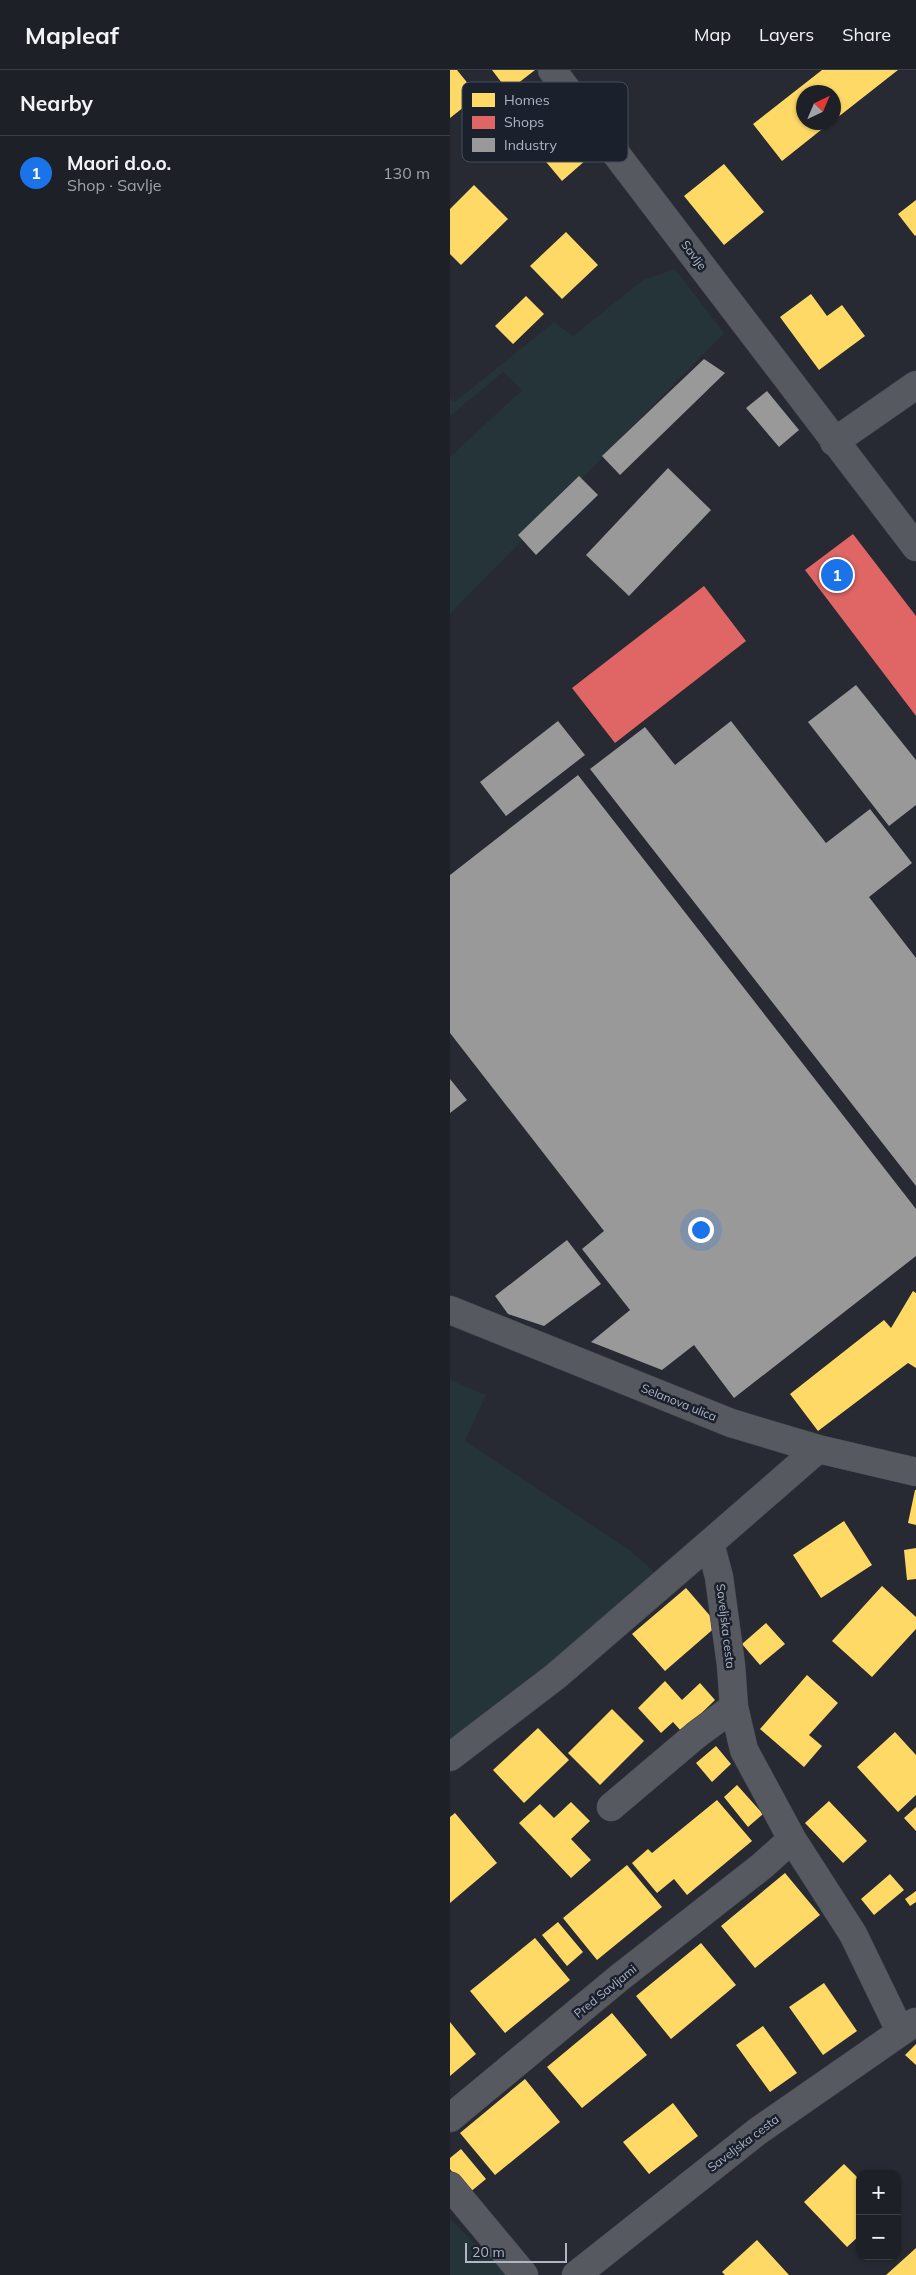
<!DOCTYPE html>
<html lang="en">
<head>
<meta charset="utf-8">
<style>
	:root { --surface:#1d2026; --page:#25282e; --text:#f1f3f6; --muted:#a0a3a7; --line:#3b3e43; --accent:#1a73e8 }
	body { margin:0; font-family:Mulish,sans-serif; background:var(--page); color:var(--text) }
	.controls { position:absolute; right:15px; bottom:15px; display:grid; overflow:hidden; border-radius:10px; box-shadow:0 1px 4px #0004 }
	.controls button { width:45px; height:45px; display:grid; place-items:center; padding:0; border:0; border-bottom:1px solid var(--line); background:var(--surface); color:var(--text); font:25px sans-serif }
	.compass { position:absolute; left:346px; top:15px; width:45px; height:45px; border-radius:50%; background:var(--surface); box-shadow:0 1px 4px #0004; rotate:44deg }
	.scale { position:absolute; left:15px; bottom:12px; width:102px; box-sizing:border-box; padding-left:5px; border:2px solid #b0b5c4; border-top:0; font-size:14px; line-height:18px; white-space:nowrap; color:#b0b5c4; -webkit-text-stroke:4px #1b202d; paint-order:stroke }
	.you { position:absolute; left:250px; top:1159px; width:18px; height:18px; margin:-12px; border:4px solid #fff; border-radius:50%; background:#1a73e8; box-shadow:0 0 0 8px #1a73e833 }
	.badge { display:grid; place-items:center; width:32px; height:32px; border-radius:50%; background:var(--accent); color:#fff; font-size:16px; font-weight:700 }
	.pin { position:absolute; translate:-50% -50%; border:2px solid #fff; box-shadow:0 1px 5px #0006 }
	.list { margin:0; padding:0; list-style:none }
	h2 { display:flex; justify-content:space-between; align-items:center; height:65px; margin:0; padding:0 20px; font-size:21px }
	h2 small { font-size:16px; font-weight:400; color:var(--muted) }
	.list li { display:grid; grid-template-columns:32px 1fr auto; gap:15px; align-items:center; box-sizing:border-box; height:75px; padding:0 20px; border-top:1px solid var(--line) }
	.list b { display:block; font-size:19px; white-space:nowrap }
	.list p { margin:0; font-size:16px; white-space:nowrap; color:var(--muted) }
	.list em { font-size:16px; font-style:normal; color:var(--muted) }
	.map { position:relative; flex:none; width:466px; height:2205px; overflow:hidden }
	header { display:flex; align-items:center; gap:30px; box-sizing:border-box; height:70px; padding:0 25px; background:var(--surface); border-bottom:1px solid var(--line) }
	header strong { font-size:24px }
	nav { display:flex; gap:28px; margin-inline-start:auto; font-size:18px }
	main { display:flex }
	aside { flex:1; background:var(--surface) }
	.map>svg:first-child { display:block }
	.green { fill:#253438 }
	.homes { fill:#ffd966 }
	.shops { fill:#e06666 }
	.industry { fill:#999 }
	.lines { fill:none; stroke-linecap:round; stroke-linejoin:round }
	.minor-casing { stroke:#43454c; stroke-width:29 }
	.minor { stroke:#575961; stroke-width:28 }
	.labels { text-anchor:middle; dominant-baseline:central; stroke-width:5; stroke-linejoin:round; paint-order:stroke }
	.street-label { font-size:12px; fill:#b0b5c4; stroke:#1b202d }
	.key { fill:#1b202d; stroke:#484d5a; stroke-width:1 }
	.key-label { font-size:14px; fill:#b0b5c4 }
</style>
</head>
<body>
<header>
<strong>Mapleaf</strong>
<nav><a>Map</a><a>Layers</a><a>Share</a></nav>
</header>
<main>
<aside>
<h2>Nearby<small></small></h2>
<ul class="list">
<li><span class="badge">1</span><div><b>Maori d.o.o.</b><p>Shop · Savlje</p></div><em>130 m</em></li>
</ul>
</aside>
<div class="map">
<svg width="466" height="2205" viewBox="0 0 466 2205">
	<rect width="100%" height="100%" fill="#272a32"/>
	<!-- green -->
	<path class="green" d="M 225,199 L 274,263 L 0,544 L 0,387 L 72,320 L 53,302 L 0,346 L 0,328 L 5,332 L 104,252 L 123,266 L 193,210 Z
		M 0,1310 L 36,1325 L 15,1371 L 181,1481 L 208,1506 L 0,1679 Z
		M 0,2149 L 57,2205 L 0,2205 Z"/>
	<!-- homes -->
	<path class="homes" d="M 0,0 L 7,0 L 28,26 L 0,48 Z
		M 42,0 L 85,0 L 58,21 Z
		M 372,0 L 448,0 L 383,51 L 383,22 L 353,22 L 353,52 L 381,52 L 332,91 L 303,54 Z
		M 126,60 L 145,82 L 112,111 L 92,87 Z
		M 274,94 L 314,142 L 274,175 L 234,126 Z
		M 24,115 L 58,149 L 11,195 L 0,184 L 0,139 Z
		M 466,130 L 466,165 L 465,166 L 448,144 Z
		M 116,162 L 148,195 L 112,229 L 80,196 Z
		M 361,224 L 377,246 L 392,235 L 415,266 L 369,300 L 330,247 Z
		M 76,226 L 94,244 L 63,274 L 45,256 Z
		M 463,1221 L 466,1223 L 466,1298 L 458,1293 L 368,1361 L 340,1324 L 434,1250 L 441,1258 Z
		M 465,1420 L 466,1420 L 466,1455 L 458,1453 Z
		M 394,1451 L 422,1495 L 371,1528 L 343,1485 Z
		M 466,1478 L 466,1509 L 457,1510 L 454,1480 Z
		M 432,1516 L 466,1547 L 466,1559 L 422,1607 L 382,1571 Z
		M 236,1518 L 268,1555 L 215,1601 L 182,1564 Z
		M 316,1553 L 335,1574 L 310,1595 L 292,1574 Z
		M 357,1605 L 388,1633 L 359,1665 L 372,1676 L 354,1697 L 310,1659 Z
		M 215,1611 L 232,1630 L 250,1613 L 265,1630 L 232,1662 L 223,1652 L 211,1663 L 188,1638 Z
		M 162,1639 L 194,1671 L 150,1715 L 118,1683 Z
		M 88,1658 L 119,1690 L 74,1733 L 43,1700 Z
		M 445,1662 L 466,1685 L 466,1725 L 448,1742 L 407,1697 Z
		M 266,1676 L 281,1694 L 262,1712 L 246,1693 Z
		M 287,1715 L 313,1744 L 298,1757 L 274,1727 Z
		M 267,1730 L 302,1771 L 237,1825 L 224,1809 L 207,1823 L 182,1793 L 198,1779 L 202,1783 Z
		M 379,1731 L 417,1771 L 393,1793 L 355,1753 Z
		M 121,1732 L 140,1751 L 121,1769 L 141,1790 L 121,1808 L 69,1753 L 90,1734 L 104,1748 Z
		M 466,1737 L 466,1761 L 454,1748 Z
		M 5,1743 L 47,1793 L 0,1833 L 0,1747 Z
		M 177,1795 L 212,1837 L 147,1890 L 113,1848 Z
		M 335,1803 L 370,1845 L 305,1898 L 271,1856 Z
		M 440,1804 L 454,1820 L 424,1845 L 411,1829 Z
		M 466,1821 L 466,1832 L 460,1836 L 455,1829 Z
		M 108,1852 L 133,1882 L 117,1896 L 92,1865 Z
		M 85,1868 L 120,1910 L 55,1963 L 20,1921 Z
		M 251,1873 L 286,1915 L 221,1969 L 186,1926 Z
		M 374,1913 L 407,1961 L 373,1985 L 339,1937 Z
		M 162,1943 L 197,1985 L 132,2038 L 97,1997 Z
		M 0,1952 L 26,1984 L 0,2006 Z
		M 313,1956 L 347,2003 L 320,2022 L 286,1975 Z
		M 466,1974 L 466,1995 L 455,1985 Z
		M 75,2009 L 110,2052 L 45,2105 L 10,2063 Z
		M 223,2033 L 248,2066 L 199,2104 L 173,2072 Z
		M 11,2079 L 36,2109 L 19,2123 L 0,2099 L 0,2088 Z
		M 394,2094 L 410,2110 L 410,2165 L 397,2177 L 354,2132 Z
		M 307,2170 L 339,2205 L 275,2205 L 272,2202 Z
		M 466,2178 L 466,2205 L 436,2205 Z"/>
	<!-- shops -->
	<path class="shops" d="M 403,464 L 466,546 L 466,646 L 355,500 Z
		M 254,516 L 296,571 L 165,673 L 122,618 Z"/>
	<!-- industry -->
	<path class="industry" d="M 254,289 L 275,303 L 170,405 L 152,386 Z
		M 317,321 L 349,360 L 329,377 L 296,338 Z
		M 218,398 L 261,440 L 179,526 L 136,485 Z
		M 129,406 L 148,425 L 86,485 L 68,465 Z
		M 406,615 L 466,690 L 466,735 L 439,756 L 358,652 Z
		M 108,651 L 135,685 L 56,746 L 30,712 Z
		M 281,651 L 376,773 L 420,739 L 462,793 L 419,827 L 466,888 L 466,1116 L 140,699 L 195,657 L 225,695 Z
		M 128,705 L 466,1139 L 466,1186 L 284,1328 L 244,1275 L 212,1300 L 141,1272 L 180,1240 L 132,1179 L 154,1161 L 0,963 L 0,805 Z
		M 0,1009 L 17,1030 L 0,1043 Z
		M 117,1170 L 151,1214 L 94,1256 L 58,1244 L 45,1226 Z"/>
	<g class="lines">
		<!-- minor casing -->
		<g class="minor-casing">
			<path id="minor" d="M 102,0 L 466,477
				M 384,372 L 466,315
				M 0,1240 L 281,1353 L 368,1379 L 466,1402
				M 368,1379 L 260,1473 L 269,1507 L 281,1595 L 284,1637 L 294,1680 L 342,1769 L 403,1864 L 450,1961
				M 0,1687 L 106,1606 L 260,1473
				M 161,1737 L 246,1665 L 284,1637
				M 0,2048 L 169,1908 L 312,1796 L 342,1769
				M 0,2116 L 74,2205
				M 126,2205 L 308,2061 L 465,1952"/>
		</g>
		<!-- minor -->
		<use href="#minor" class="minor"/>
	</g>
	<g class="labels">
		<!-- street labels -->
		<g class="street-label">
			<text transform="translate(244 185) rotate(53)">Savlje</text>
			<text transform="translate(229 1332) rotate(22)">Selanova ulica</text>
			<text transform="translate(276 1556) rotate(83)">Saveljska cesta</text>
			<text transform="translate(155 1921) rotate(-39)">Pred Savljami</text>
			<text transform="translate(293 2073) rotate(-37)">Saveljska cesta</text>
		</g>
	</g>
	<!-- legend -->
	<rect x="12" y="12" width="166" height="80" rx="8" class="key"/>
	<rect x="22" y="23" width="23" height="14" fill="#ffd966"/>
	<rect x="22" y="46" width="23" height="13" fill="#e06666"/>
	<rect x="22" y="68" width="23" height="14" fill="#999"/>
	<g class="key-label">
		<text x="54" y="35">Homes</text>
		<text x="54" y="57">Shops</text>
		<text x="54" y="80">Industry</text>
	</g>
</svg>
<div class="controls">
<button>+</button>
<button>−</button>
</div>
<svg class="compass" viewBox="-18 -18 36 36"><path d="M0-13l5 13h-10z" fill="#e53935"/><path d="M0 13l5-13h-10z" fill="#a0a3a7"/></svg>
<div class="scale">20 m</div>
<div class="you"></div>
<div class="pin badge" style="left:387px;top:505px">1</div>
</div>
</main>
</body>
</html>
